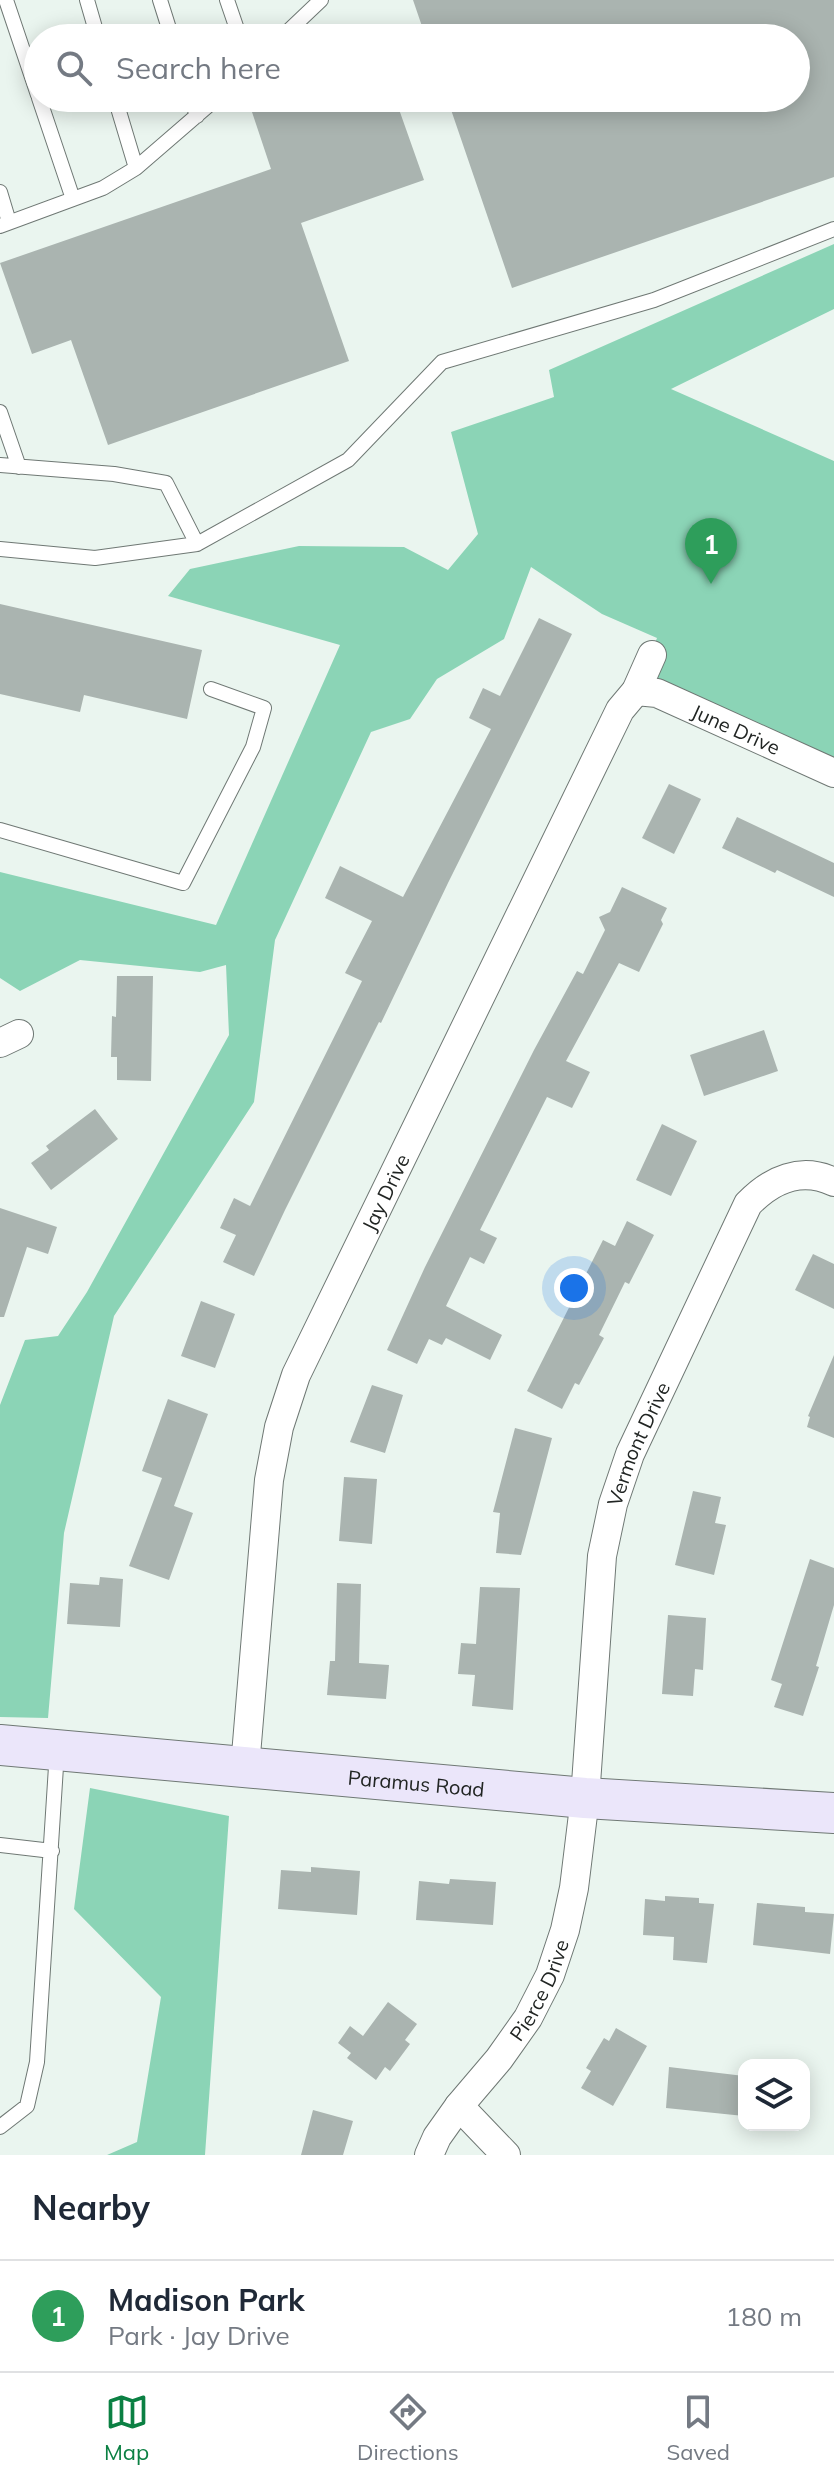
<!DOCTYPE html>
<html lang="en">
<head>
<meta charset="utf-8">
<style>
	:root { --surface:#fff; --page:#f2f2f3; --text:#1f2937; --muted:#747a83; --line:#e0e1e3; --accent:#0b8043 }
	body { margin:0; font-family:Mulish,sans-serif; background:var(--page); color:var(--text) }
	.controls { position:absolute; right:24px; bottom:24px; display:grid; overflow:hidden; border-radius:16px; box-shadow:0 4px 20px #0003 }
	.controls button { width:72px; height:72px; display:grid; place-items:center; padding:0; border:0; border-bottom:2px solid var(--line); background:var(--surface); color:var(--text); font:40px sans-serif }
	.you { position:absolute; left:574px; top:1288px; width:28px; height:28px; margin:-20px; border:6px solid #fff; border-radius:50%; background:#1a73e8; box-shadow:0 0 0 12px #1a73e833 }
	.badge { display:grid; place-items:center; width:52px; height:52px; border-radius:50%; background:var(--accent); color:#fff; font-size:26px; font-weight:700 }
	.pin { position:absolute; translate:-50% -66px; filter:drop-shadow(0 2px 4px #0008) }
	.pin::after { content:''; position:absolute; top:42px; width:28px; height:24px; background:inherit; clip-path:polygon(0 0,100% 0,50% 100%) }
	.list { margin:0; padding:0; list-style:none }
	h2 { display:flex; justify-content:space-between; align-items:center; height:104px; margin:0; padding:0 32px; font-size:34px }
	h2 small { font-size:26px; font-weight:400; color:var(--muted) }
	.list li { display:grid; grid-template-columns:52px 1fr auto; gap:24px; align-items:center; box-sizing:border-box; height:112px; padding:0 32px; border-top:2px solid var(--line) }
	.list b { display:block; font-size:30px; white-space:nowrap }
	.list p { margin:0; font-size:26px; white-space:nowrap; color:var(--muted) }
	.list em { font-size:26px; font-style:normal; color:var(--muted) }
	.icon { flex:none; width:44px; height:44px; fill:none; stroke:currentColor; stroke-width:2; stroke-linecap:round; stroke-linejoin:round }
	.map { position:relative; flex:none; width:834px; height:2155px; overflow:hidden }
	.search { position:absolute; background:var(--surface); box-shadow:0 4px 20px #0003; left:24px; right:24px; top:24px; height:88px; display:flex; align-items:center; gap:20px; box-sizing:border-box; padding:0 28px; border-radius:44px; color:var(--muted); font-size:30px }
	.sheet { height:216px; background:var(--surface) }
	nav { display:flex; justify-content:space-around; align-items:center; box-sizing:border-box; height:112px; border-top:2px solid var(--line); background:var(--surface); font-size:22px; color:var(--muted) }
	nav a { display:grid; justify-items:center; gap:4px }
	nav .on { color:var(--accent) }
	.map>svg:first-child { display:block }
	.green { fill:#8bd4b6 }
	.building { fill:#aab4b0 }
	.lines { fill:none; stroke-linecap:round; stroke-linejoin:round }
	.service-casing { stroke:#6f7874; stroke-width:16 }
	.minor-casing { stroke:#6f7874; stroke-width:30 }
	.secondary-casing { stroke:#6f7874; stroke-width:42 }
	.service { stroke:#fff; stroke-width:14 }
	.minor { stroke:#fff; stroke-width:28 }
	.secondary { stroke:#ebe6fa; stroke-width:40 }
	.labels { text-anchor:middle; dominant-baseline:central; stroke-width:8; stroke-linejoin:round; paint-order:stroke }
	.street-label { font-size:20px; fill:#212523; stroke:#fff }
</style>
</head>
<body>
<div class="map">
<svg width="834" height="2155" viewBox="0 0 834 2155">
	<rect width="100%" height="100%" fill="#eaf5ef"/>
	<!-- green -->
	<path class="green" d="M 834,244 L 834,309 L 671,389 L 834,461 L 834,773 L 636,691 L 657,638 L 602,614 L 531,567 L 504,639 L 437,679 L 410,719 L 371,732 L 275,940 L 254,1102 L 114,1316 L 64,1533 L 48,1718 L 0,1717 L 0,1405 L 25,1340 L 58,1336 L 87,1292 L 229,1035 L 226,965 L 200,972 L 80,960 L 20,991 L 0,978 L 0,872 L 216,925 L 340,645 L 168,596 L 190,569 L 299,546 L 404,547 L 448,570 L 478,534 L 451,432 L 554,397 L 549,370 Z
		M 90,1788 L 229,1816 L 205,2155 L 107,2155 L 137,2142 L 161,1997 L 74,1909 Z"/>
	<!-- building -->
	<path class="building" d="M 413,0 L 834,0 L 834,177 L 512,288 L 447,98 L 796,98 L 796,38 L 426,38 Z
		M 282,98 L 395,98 L 424,180 L 301,223 L 349,361 L 108,445 L 71,340 L 32,354 L 0,263 L 271,169 L 251,109 Z
		M 0,604 L 202,650 L 187,719 L 84,695 L 80,712 L 0,694 Z
		M 539,618 L 572,634 L 448,883 L 381,1023 L 379,1022 L 285,1210 L 254,1276 L 223,1262 L 236,1235 L 220,1228 L 234,1198 L 250,1206 L 362,981 L 345,973 L 372,921 L 325,898 L 340,866 L 403,897 L 491,729 L 469,718 L 483,688 L 500,696 Z
		M 669,784 L 701,799 L 674,854 L 642,838 Z
		M 737,817 L 834,863 L 834,897 L 777,870 L 775,873 L 722,848 Z
		M 622,887 L 667,908 L 661,920 L 663,924 L 639,972 L 619,963 L 566,1061 L 590,1072 L 572,1108 L 547,1097 L 480,1230 L 497,1238 L 484,1264 L 470,1257 L 446,1306 L 502,1335 L 490,1360 L 446,1338 L 442,1345 L 429,1339 L 417,1364 L 387,1350 L 425,1267 L 534,1050 L 577,971 L 583,974 L 605,930 L 599,917 L 610,912 Z
		M 117,976 L 153,976 L 151,1081 L 117,1080 L 117,1057 L 111,1057 L 112,1016 L 116,1017 Z
		M 764,1030 L 778,1071 L 704,1096 L 690,1055 Z
		M 95,1109 L 118,1139 L 51,1190 L 31,1163 L 49,1150 L 46,1146 Z
		M 662,1124 L 697,1141 L 671,1196 L 636,1180 Z
		M 0,1208 L 57,1227 L 48,1254 L 27,1247 L 4,1317 L 0,1317 Z
		M 627,1221 L 654,1235 L 629,1284 L 625,1282 L 599,1335 L 604,1338 L 579,1385 L 575,1383 L 562,1409 L 527,1391 L 603,1240 L 615,1246 Z
		M 813,1254 L 834,1264 L 834,1309 L 795,1290 Z
		M 201,1301 L 235,1314 L 215,1368 L 181,1356 Z
		M 834,1355 L 834,1438 L 807,1427 L 810,1417 L 808,1416 Z
		M 372,1385 L 403,1395 L 385,1453 L 350,1442 Z
		M 168,1399 L 208,1414 L 174,1506 L 193,1513 L 169,1580 L 129,1566 L 162,1478 L 142,1471 Z
		M 515,1428 L 552,1438 L 521,1555 L 496,1553 L 500,1513 L 493,1512 Z
		M 344,1477 L 377,1479 L 372,1544 L 339,1541 Z
		M 693,1491 L 721,1497 L 715,1523 L 726,1525 L 714,1575 L 675,1565 Z
		M 810,1559 L 834,1568 L 834,1605 L 816,1666 L 819,1667 L 803,1716 L 774,1707 L 782,1684 L 771,1680 Z
		M 100,1577 L 123,1579 L 120,1627 L 67,1624 L 70,1583 L 99,1585 Z
		M 337,1583 L 361,1584 L 359,1663 L 389,1665 L 386,1699 L 327,1695 L 330,1661 L 335,1661 Z
		M 480,1587 L 520,1588 L 513,1710 L 472,1706 L 475,1675 L 458,1674 L 461,1643 L 476,1644 Z
		M 668,1615 L 706,1618 L 703,1670 L 695,1669 L 693,1696 L 662,1694 Z
		M 311,1867 L 360,1871 L 357,1915 L 278,1909 L 281,1870 L 311,1872 Z
		M 450,1879 L 496,1882 L 493,1925 L 416,1920 L 419,1881 L 449,1884 Z
		M 665,1896 L 699,1898 L 699,1903 L 714,1904 L 707,1963 L 673,1960 L 674,1937 L 643,1935 L 645,1899 L 665,1901 Z
		M 757,1903 L 805,1907 L 805,1912 L 834,1914 L 830,1954 L 753,1945 Z
		M 388,2002 L 417,2024 L 405,2040 L 410,2044 L 390,2071 L 385,2067 L 376,2080 L 347,2058 L 351,2053 L 338,2043 L 350,2026 L 363,2036 Z
		M 616,2028 L 647,2046 L 613,2106 L 581,2088 L 591,2071 L 586,2068 L 604,2038 L 609,2041 Z
		M 669,2067 L 744,2076 L 744,2116 L 666,2108 Z
		M 313,2110 L 353,2121 L 343,2155 L 301,2155 Z"/>
	<g class="lines">
		<!-- service casing -->
		<g class="service-casing">
			<path id="service" d="M 6,0 L 38,95
				M 87,0 L 98,38
				M 160,0 L 172,38
				M 227,0 L 240,38
				M 281,38 L 321,0
				M 39,98 L 73,199
				M 115,98 L 136,168
				M 191,98 L 197,116
				M 0,192 L 9,222
				M 0,226 L 103,188 L 136,168 L 217,98
				M 0,412 L 19,467
				M 0,465 L 114,474 L 166,483 L 197,544
				M 0,549 L 95,558 L 197,544 L 348,460 L 442,362 L 654,300 L 834,229
				M 0,830 L 183,883 L 253,747 L 264,708 L 211,689
				M 0,1845 L 52,1851
				M 0,2127 L 27,2106 L 37,2062 L 57,1751"/>
		</g>
		<!-- minor casing -->
		<g class="minor-casing">
			<g id="minor">
				<path id="s1" d="M 636,691 L 657,693 L 834,773"/>
				<path d="M 0,1043 L 19,1034"/>
				<path id="s2" d="M 245,1767 L 269,1480 L 279,1427 L 296,1375 L 620,710 L 636,691 L 652,655"/>
				<path d="M 459,2106 L 506,2155"/>
				<path id="s3" d="M 429,2155 L 437,2137 L 459,2106 L 499,2059 L 528,2018 L 550,1975 L 565,1930 L 574,1888 L 585,1798 L 602,1556 L 613,1504 L 630,1454 L 748,1204 C 771,1180 801,1166 834,1182"/>
			</g>
		</g>
		<!-- secondary casing -->
		<g class="secondary-casing">
			<g id="secondary">
				<path id="s4" d="M 0,1745 L 585,1798 L 834,1813"/>
			</g>
		</g>
		<!-- service -->
		<use href="#service" class="service"/>
		<!-- minor -->
		<use href="#minor" class="minor"/>
		<!-- secondary -->
		<use href="#secondary" class="secondary"/>
	</g>
	<g class="labels">
		<!-- street labels -->
		<g class="street-label">
			<text stroke="none"><textPath href="#s1" startOffset="108">June Drive</textPath></text>
			<text stroke="none"><textPath href="#s2" startOffset="600">Jay Drive</textPath></text>
			<text stroke="none"><textPath href="#s3" startOffset="760">Vermont Drive</textPath></text>
			<text stroke="none"><textPath href="#s4" startOffset="418">Paramus Road</textPath></text>
			<text stroke="none"><textPath href="#s3" startOffset="200">Pierce Drive</textPath></text>
		</g>
	</g>
</svg>
<div class="controls">
<button><svg class="icon" aria-label="layers" viewBox="0 0 24 24"><path d="M12 4l9 5-9 5-9-5zM3 14l9 5 9-5"/></svg></button>
</div>
<div class="you"></div>
<div class="pin badge" style="left:711px;top:584px;background:#2e9e5b">1</div>
<div class="search"><svg class="icon" aria-label="search" viewBox="0 0 24 24"><circle cx="10" cy="10" r="6"/><path d="M15 15l6 6"/></svg>Search here</div>
</div>
<section class="sheet">
<h2>Nearby<small></small></h2>
<ul class="list">
<li><span class="badge" style="background:#2e9e5b">1</span><div><b>Madison Park</b><p>Park · Jay Drive</p></div><em>180 m</em></li>
</ul>
</section>
<nav>
<a class="on"><svg class="icon" aria-label="map" viewBox="0 0 24 24"><path d="M3 6l6-2 6 2 6-2v14l-6 2-6-2-6 2zM9 4v14M15 6v14"/></svg>Map</a>
<a><svg class="icon" aria-label="directions" viewBox="0 0 24 24"><path d="M12 3l9 9-9 9-9-9zM9 14v-3h6M13 9l2 2-2 2"/></svg>Directions</a>
<a><svg class="icon" aria-label="saved" viewBox="0 0 24 24"><path d="M7 4h10v16l-5-4-5 4z"/></svg>Saved</a>
</nav>
</body>
</html>
